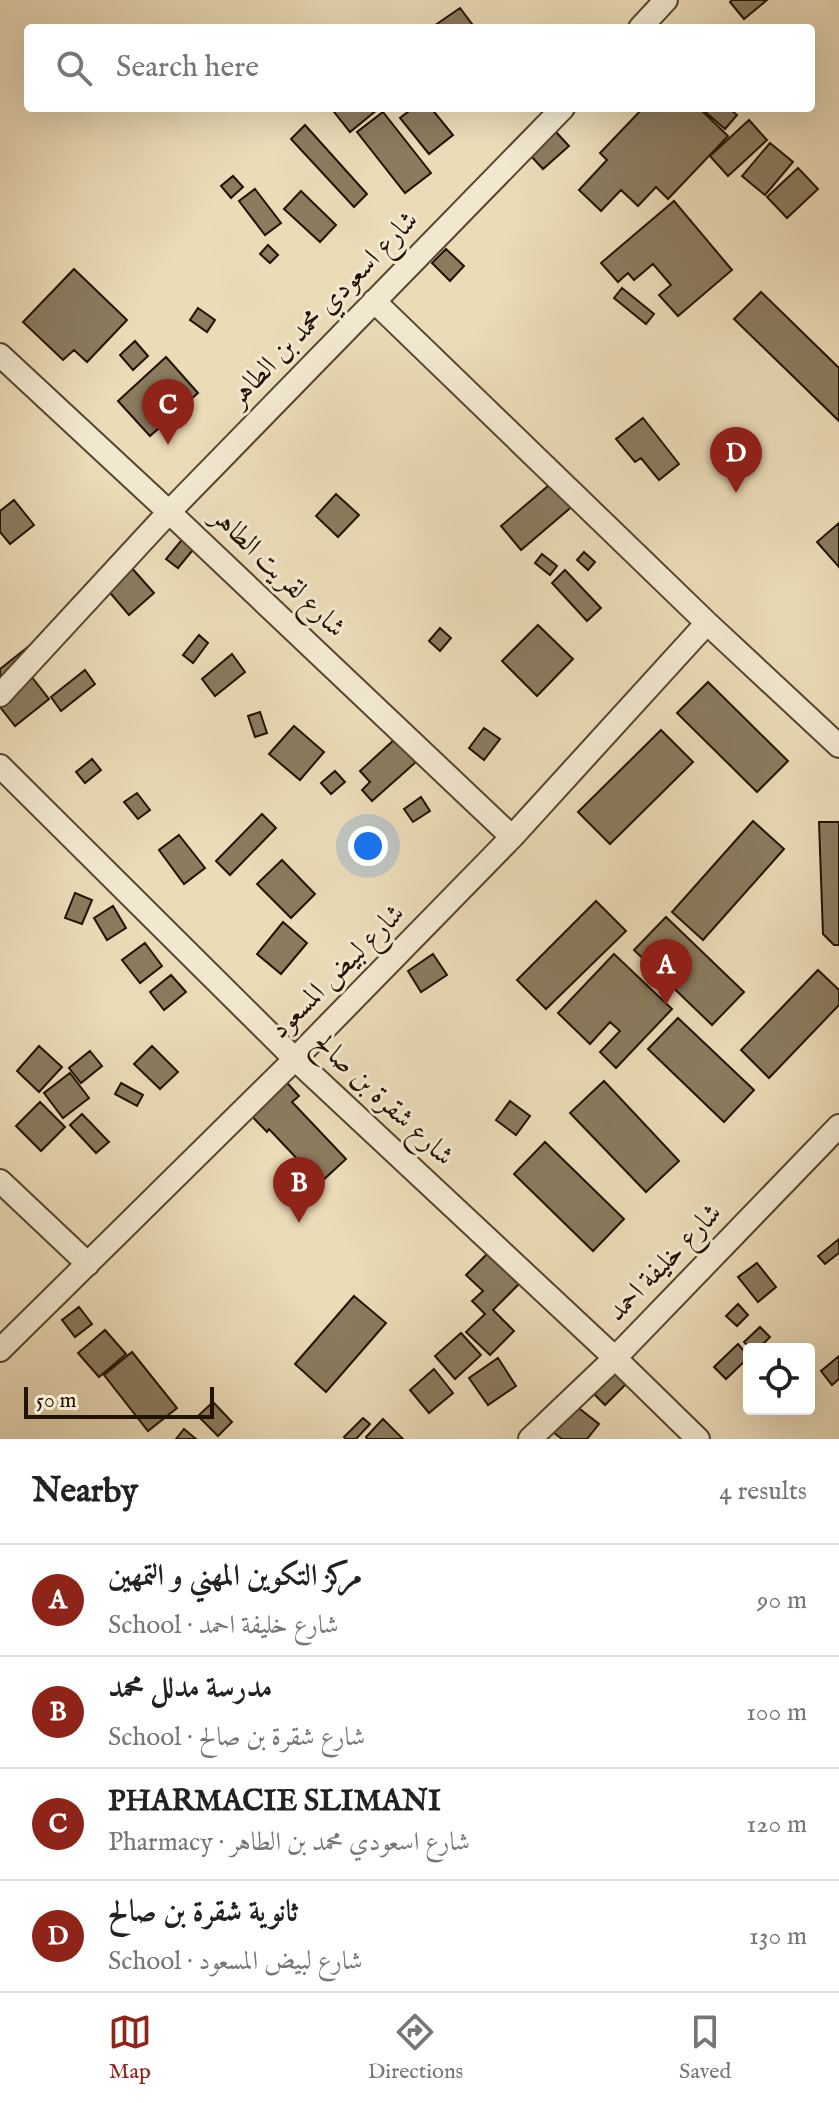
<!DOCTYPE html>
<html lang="en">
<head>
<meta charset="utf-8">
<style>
	:root { --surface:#fff; --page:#f2f2f2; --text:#222; --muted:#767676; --line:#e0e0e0; --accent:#8f2418 }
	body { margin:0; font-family:"IM FELL English",Amiri,serif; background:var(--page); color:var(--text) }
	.controls { position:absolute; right:24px; bottom:24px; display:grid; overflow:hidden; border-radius:8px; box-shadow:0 8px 32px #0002 }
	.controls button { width:72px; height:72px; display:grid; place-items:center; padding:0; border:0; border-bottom:2px solid var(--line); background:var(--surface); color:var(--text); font:40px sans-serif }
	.scale { position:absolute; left:24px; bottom:20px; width:190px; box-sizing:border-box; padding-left:8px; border:4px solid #221300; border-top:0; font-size:22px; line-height:28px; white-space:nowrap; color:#221300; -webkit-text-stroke:6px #f2e8d0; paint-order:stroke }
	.you { position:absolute; left:368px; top:846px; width:28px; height:28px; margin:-20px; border:6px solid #fff; border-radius:50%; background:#1a73e8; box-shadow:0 0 0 12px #1a73e833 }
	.badge { display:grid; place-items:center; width:52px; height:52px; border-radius:50%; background:var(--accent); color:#fff; font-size:26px; font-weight:700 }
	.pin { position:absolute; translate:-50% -66px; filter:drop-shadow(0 2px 4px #0008) }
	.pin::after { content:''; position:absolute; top:42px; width:28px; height:24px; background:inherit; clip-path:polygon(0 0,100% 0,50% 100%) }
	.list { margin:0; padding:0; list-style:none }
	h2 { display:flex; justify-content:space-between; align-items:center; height:104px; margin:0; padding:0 32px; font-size:34px }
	h2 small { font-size:26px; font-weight:400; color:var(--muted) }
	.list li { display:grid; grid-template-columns:52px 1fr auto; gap:24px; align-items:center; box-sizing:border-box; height:112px; padding:0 32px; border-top:2px solid var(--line) }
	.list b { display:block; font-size:30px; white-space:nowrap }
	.list p { margin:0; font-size:26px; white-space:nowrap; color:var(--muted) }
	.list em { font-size:26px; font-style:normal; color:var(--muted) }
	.icon { flex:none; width:44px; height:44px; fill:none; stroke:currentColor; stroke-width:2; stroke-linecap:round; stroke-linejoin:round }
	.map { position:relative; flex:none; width:839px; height:1439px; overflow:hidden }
	.search { position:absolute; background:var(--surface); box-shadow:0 8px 32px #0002; left:24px; right:24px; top:24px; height:88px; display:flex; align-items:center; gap:20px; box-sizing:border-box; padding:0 28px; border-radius:8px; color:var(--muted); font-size:30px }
	.sheet { height:552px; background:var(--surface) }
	nav { display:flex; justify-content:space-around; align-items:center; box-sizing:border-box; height:112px; border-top:2px solid var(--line); background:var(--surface); font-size:22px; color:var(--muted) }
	nav a { display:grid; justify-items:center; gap:4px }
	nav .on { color:var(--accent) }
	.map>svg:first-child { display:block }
	.building { fill:#8b7b5f; stroke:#221300; stroke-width:2 }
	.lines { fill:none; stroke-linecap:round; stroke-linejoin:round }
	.minor-casing { stroke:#54452e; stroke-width:26 }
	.minor { stroke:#f2e8d0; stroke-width:22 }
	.labels { text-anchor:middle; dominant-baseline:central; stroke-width:6; stroke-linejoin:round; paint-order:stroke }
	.street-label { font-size:28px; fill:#221300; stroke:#f2e8d0 }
</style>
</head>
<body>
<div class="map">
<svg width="839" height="1439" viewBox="0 0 839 1439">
	<rect width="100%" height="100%" fill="#ebdbb7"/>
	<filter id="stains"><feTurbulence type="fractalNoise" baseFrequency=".0025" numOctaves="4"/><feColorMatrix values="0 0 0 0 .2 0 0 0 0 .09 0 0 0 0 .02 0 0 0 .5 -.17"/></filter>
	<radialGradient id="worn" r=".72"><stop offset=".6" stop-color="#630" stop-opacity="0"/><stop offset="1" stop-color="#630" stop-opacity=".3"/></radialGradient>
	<!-- building -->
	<path class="building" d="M 732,0 L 767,0 L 744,19 L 730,2 Z
		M 460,8 L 475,28 L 431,28 Z
		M 331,108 L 375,108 L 377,110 L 350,132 Z
		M 413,108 L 431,108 L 453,135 L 429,154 L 400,118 Z
		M 643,108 L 653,108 L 656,111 L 658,108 L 699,108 L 728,136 L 668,199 L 656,187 L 638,206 L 621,190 L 601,211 L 579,190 L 607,160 L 600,153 Z
		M 701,108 L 729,108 L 737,115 L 725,129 Z
		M 383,112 L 431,173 L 405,193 L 357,132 Z
		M 749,120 L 767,140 L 728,176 L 710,156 Z
		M 305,125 L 367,194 L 354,207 L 291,139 Z
		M 555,131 L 569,146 L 543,169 L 530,155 Z
		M 770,143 L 793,162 L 765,195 L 742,176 Z
		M 798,168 L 818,189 L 787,218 L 767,197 Z
		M 233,176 L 243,187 L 231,198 L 221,186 Z
		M 255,189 L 281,223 L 265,235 L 239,201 Z
		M 301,191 L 336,225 L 320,242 L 284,209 Z
		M 674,201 L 732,270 L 678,316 L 659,295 L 671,285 L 653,264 L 634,280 L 628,273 L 618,282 L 601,263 Z
		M 268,245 L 278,255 L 270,263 L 260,254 Z
		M 446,249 L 464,266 L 450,281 L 432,263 Z
		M 74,269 L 127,320 L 87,362 L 74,350 L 63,360 L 23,322 Z
		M 622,288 L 654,314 L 646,324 L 614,298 Z
		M 761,292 L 839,368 L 839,421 L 734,319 Z
		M 198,308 L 215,320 L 207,332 L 190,320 Z
		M 135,341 L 148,356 L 133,370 L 120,355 Z
		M 166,357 L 198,393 L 150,436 L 118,401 Z
		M 643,418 L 679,464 L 659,480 L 641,458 L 635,462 L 616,439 Z
		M 555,480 L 575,504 L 521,550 L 501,526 Z
		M 336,494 L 359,515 L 338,537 L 316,516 Z
		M 14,500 L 34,525 L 10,544 L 0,532 L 0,511 Z
		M 839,523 L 839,567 L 817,542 Z
		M 185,536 L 196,546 L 178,568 L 166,559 Z
		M 584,552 L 595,562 L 588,570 L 577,560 Z
		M 542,554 L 557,566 L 550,575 L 535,563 Z
		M 130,566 L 154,593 L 129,615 L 106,588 Z
		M 565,570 L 601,608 L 587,621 L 552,583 Z
		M 538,625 L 573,659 L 537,696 L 502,661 Z
		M 440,628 L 451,638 L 440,651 L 429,641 Z
		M 43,635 L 24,667 L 49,699 L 15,726 L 0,707 L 0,669 Z
		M 199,635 L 208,643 L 193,663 L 183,655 Z
		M 232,654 L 245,672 L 215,696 L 202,679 Z
		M 85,670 L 95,684 L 61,711 L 51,697 Z
		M 708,682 L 788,761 L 757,792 L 677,713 Z
		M 260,712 L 267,733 L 255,737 L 248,716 Z
		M 294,726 L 324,752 L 300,780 L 269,754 Z
		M 484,728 L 500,739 L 484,760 L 469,748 Z
		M 661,730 L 693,762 L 610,844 L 578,812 Z
		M 395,739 L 416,762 L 372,801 L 362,790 L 370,782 L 360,771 Z
		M 92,759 L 101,770 L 85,783 L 76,772 Z
		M 335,771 L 345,782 L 331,794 L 321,783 Z
		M 137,793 L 150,810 L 138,819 L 124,802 Z
		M 421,797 L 430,811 L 413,822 L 404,809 Z
		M 262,814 L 276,828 L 230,875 L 216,861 Z
		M 753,821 L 784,849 L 703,940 L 672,912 Z
		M 819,822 L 839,822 L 839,945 L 834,945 L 823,934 Z
		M 179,835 L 205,868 L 184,884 L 159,850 Z
		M 282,860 L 315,894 L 291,918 L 257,884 Z
		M 75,893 L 92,900 L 82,924 L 65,918 Z
		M 596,901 L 626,931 L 546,1009 L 517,980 Z
		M 113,906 L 126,928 L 107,940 L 94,918 Z
		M 666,917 L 744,992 L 712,1025 L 634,950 Z
		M 283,922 L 307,943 L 281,974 L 257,954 Z
		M 145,943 L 162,966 L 140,983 L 122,960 Z
		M 433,954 L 447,975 L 421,992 L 408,971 Z
		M 614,954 L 672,1009 L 616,1068 L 600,1052 L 620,1031 L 610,1022 L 590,1044 L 558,1013 Z
		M 818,970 L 839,990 L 839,1005 L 769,1078 L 741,1050 Z
		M 171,975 L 186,992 L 164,1010 L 150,992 Z
		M 678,1018 L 754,1090 L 724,1122 L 648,1049 Z
		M 39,1046 L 62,1067 L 39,1092 L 17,1071 Z
		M 152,1046 L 178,1072 L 160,1089 L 134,1064 Z
		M 90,1051 L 102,1066 L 81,1083 L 69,1068 Z
		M 70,1073 L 89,1098 L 63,1118 L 44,1093 Z
		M 280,1075 L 299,1096 L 292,1102 L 346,1159 L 320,1183 L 269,1129 L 267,1132 L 244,1108 Z
		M 604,1081 L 679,1161 L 646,1192 L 570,1113 Z
		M 121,1083 L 143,1095 L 137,1106 L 115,1094 Z
		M 510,1101 L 530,1116 L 516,1135 L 496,1120 Z
		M 40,1102 L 65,1127 L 41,1151 L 16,1126 Z
		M 82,1114 L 109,1142 L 96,1153 L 70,1125 Z
		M 545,1142 L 624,1219 L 593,1251 L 514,1174 Z
		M 839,1239 L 839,1253 L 825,1264 L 818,1256 Z
		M 493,1248 L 524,1279 L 493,1310 L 514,1331 L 490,1355 L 466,1332 L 485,1314 L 472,1301 L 483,1291 L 466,1275 Z
		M 757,1263 L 776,1287 L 758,1302 L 738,1277 Z
		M 354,1296 L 386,1323 L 326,1392 L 295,1364 Z
		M 738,1304 L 748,1315 L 737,1326 L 726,1316 Z
		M 79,1307 L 92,1324 L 75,1337 L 62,1320 Z
		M 760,1327 L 770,1337 L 758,1349 L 751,1349 L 744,1342 Z
		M 105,1330 L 126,1354 L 99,1377 L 78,1353 Z
		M 461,1333 L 481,1355 L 455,1379 L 435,1356 Z
		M 738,1344 L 749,1357 L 726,1379 L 714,1367 Z
		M 132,1352 L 177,1408 L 148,1431 L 104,1375 Z
		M 839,1356 L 839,1379 L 832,1385 L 821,1371 Z
		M 613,1357 L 633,1377 L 605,1405 L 585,1385 Z
		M 498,1358 L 516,1386 L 488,1405 L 469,1378 Z
		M 434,1369 L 453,1393 L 429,1413 L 410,1390 Z
		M 213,1402 L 232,1422 L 218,1436 L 198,1416 Z
		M 571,1402 L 599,1424 L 587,1439 L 562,1439 L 549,1429 Z
		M 363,1418 L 370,1424 L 356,1439 L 346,1439 L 344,1437 Z
		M 383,1419 L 403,1439 L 367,1439 L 366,1437 Z
		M 184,1429 L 196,1439 L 176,1439 Z"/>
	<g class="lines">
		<!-- minor casing -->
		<g class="minor-casing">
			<path id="minor" d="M 640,28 L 666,0
				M 374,301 L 707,623 L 839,746
				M 0,355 L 169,512 L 512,837
				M 0,695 L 169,512 L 563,108
				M 0,766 L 295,1059 L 615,1358 L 698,1439
				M 0,1181 L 88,1264
				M 0,1350 L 295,1059 L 512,837 L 707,623
				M 530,1439 L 615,1358 L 839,1126"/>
		</g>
		<!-- minor -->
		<use href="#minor" class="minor"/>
	</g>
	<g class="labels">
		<!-- street labels -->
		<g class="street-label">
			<text transform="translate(324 309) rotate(-46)">شارع اسعودي محمد بن الطاهر</text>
			<text transform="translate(278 573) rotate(44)">شارع لقريت الطاهر</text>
			<text transform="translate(338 972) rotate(-45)">شارع لبيض المسعود</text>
			<text transform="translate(383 1100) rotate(43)">شارع شقرة بن صالح</text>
			<text transform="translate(665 1263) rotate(-46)">شارع خليفة احمد</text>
		</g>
	</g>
	<rect width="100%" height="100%" filter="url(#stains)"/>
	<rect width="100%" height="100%" fill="url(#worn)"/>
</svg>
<div class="controls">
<button><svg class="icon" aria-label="locate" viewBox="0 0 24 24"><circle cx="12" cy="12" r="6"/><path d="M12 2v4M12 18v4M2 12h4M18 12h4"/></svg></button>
</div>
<div class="scale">50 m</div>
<div class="you"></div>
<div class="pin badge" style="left:666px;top:1005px">A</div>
<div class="pin badge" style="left:299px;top:1223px">B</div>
<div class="pin badge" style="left:168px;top:445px">C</div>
<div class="pin badge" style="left:736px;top:493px">D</div>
<div class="search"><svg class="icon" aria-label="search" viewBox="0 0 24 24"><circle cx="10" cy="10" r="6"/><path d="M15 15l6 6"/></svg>Search here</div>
</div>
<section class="sheet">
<h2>Nearby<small>4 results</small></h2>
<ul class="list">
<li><span class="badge">A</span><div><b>مركز التكوين المهني و التمهين</b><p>School · شارع خليفة احمد</p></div><em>90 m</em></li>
<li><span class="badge">B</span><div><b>مدرسة مدلل محمد</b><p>School · شارع شقرة بن صالح</p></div><em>100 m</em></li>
<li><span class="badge">C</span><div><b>PHARMACIE SLIMANI</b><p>Pharmacy · شارع اسعودي محمد بن الطاهر</p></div><em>120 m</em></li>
<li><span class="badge">D</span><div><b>ثانوية شقرة بن صالح</b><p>School · شارع لبيض المسعود</p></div><em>130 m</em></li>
</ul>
</section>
<nav>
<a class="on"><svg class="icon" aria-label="map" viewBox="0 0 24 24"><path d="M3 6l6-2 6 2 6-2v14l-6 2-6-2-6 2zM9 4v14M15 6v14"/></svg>Map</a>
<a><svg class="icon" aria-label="directions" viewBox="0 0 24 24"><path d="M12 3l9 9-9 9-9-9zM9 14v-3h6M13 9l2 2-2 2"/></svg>Directions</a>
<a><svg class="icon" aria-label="saved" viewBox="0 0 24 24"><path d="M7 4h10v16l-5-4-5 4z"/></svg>Saved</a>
</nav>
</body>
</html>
